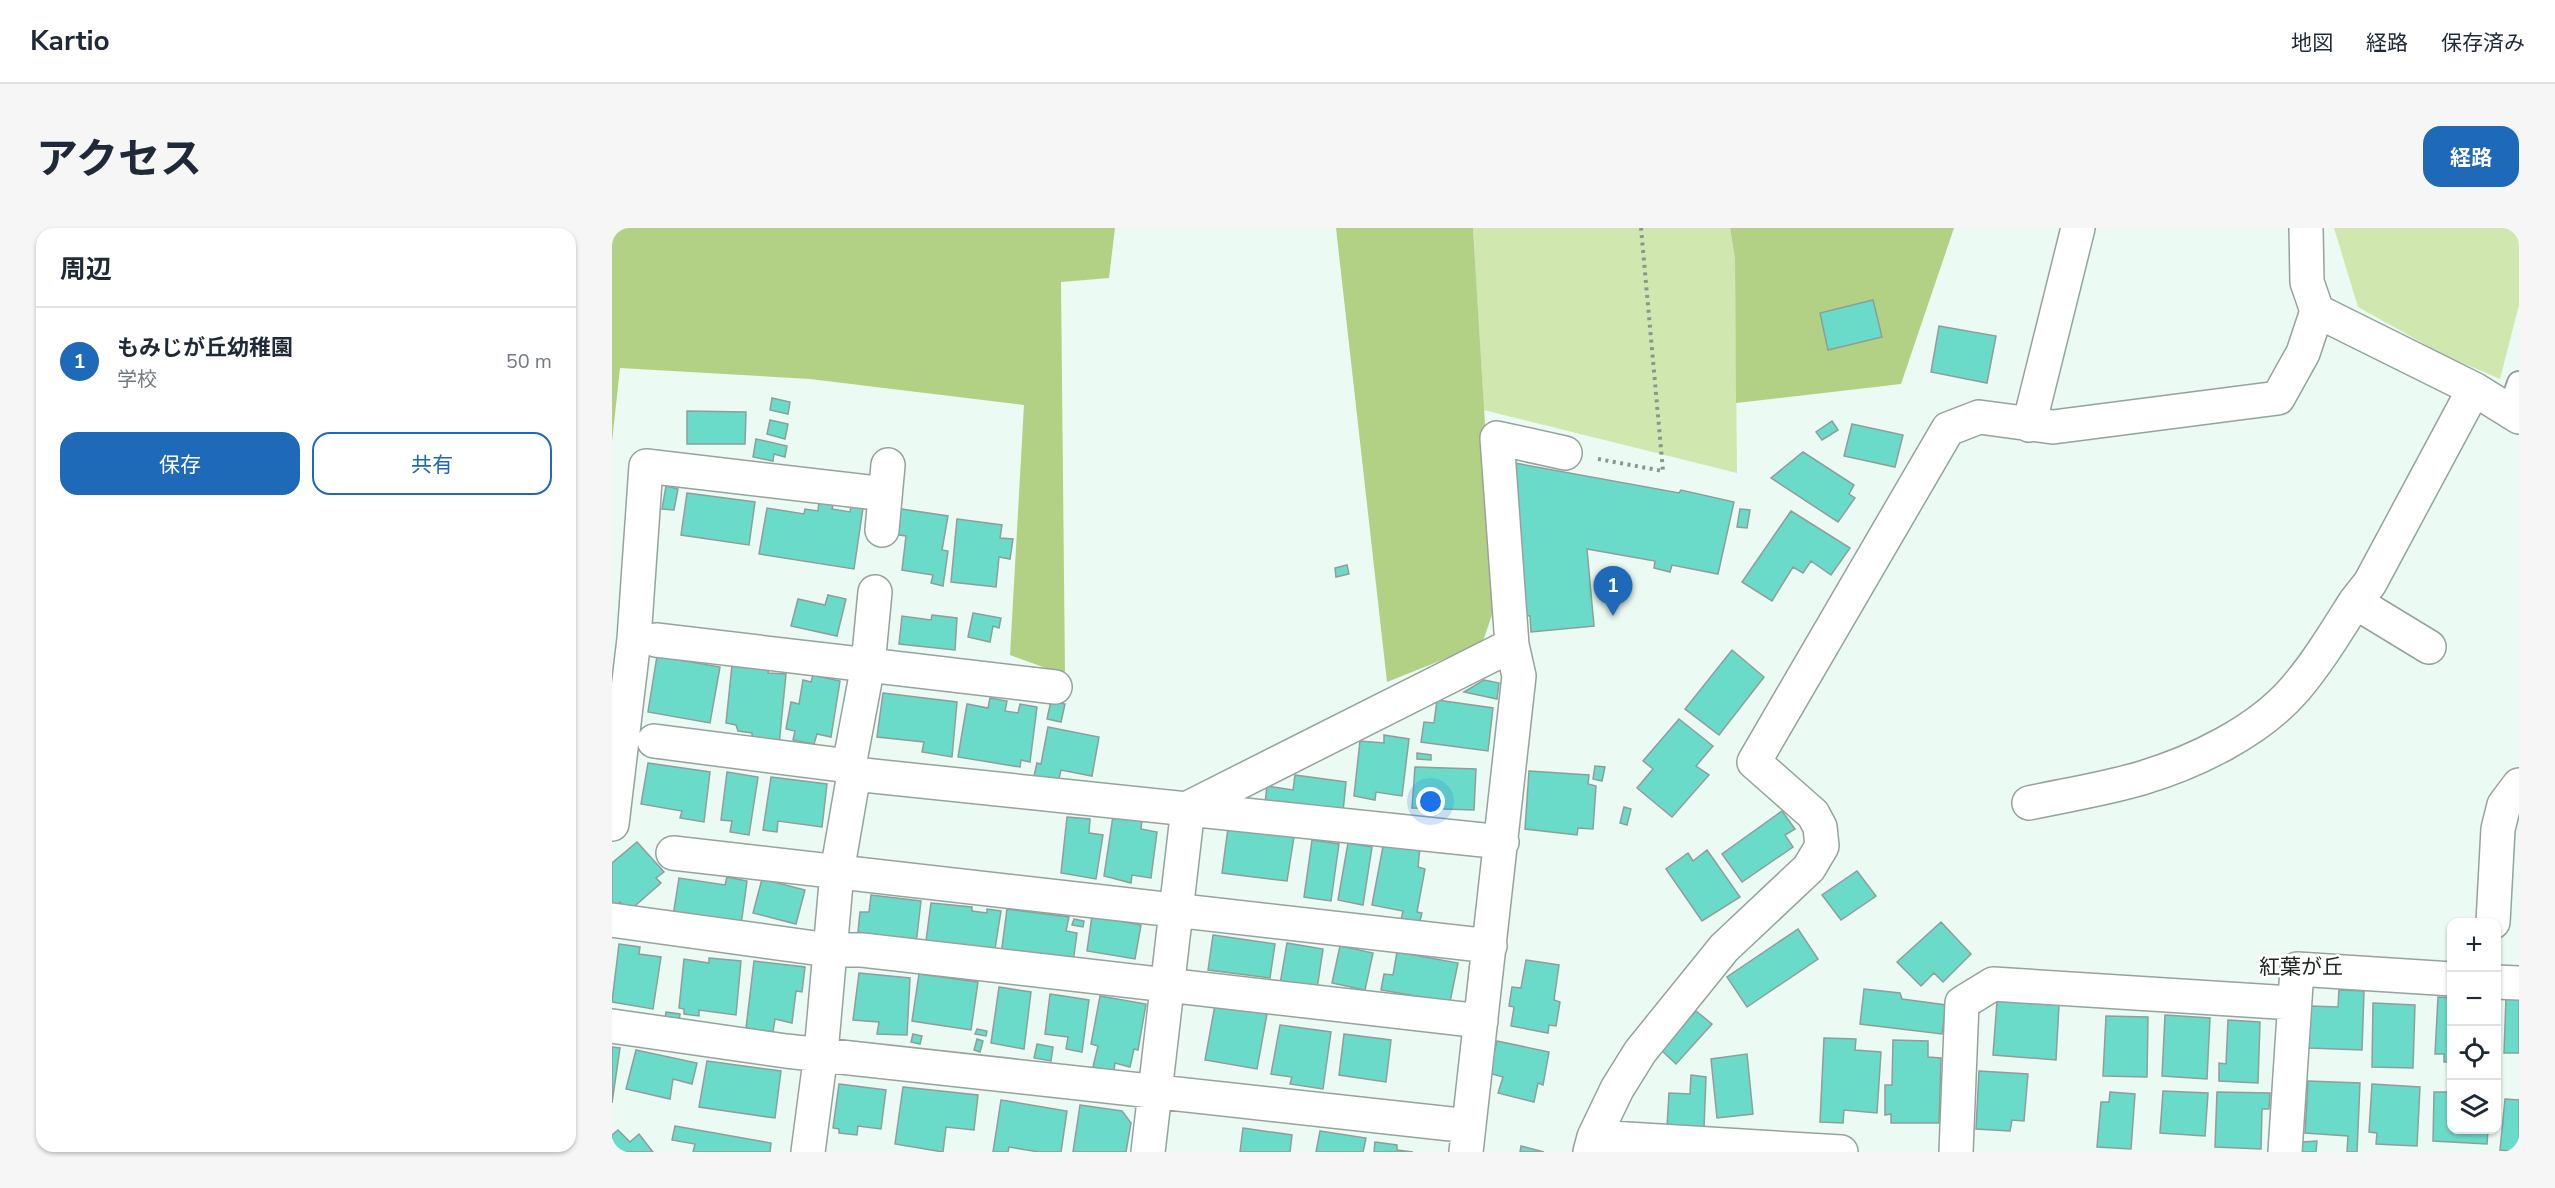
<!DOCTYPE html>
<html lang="ja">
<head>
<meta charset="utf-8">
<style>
	:root { --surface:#fff; --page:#f6f6f7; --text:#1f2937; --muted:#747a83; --line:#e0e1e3; --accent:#1e69b8 }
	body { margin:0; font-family:"Nunito Sans","Noto Sans JP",sans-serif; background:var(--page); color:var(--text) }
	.controls { position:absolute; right:18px; bottom:18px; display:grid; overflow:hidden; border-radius:12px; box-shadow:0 2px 4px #0004 }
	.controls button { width:54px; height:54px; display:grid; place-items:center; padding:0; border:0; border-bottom:2px solid var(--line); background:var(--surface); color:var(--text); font:30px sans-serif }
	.you { position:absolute; left:819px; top:574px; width:21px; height:21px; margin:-15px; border:4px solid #fff; border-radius:50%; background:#1a73e8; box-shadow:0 0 0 9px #1a73e833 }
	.badge { display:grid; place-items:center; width:39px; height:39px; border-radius:50%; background:var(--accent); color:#fff; font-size:20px; font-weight:700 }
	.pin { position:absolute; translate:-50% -50px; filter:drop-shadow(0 2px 3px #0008) }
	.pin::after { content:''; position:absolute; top:32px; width:21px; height:18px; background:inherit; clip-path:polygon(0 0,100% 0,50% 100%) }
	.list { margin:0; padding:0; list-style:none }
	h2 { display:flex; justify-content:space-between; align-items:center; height:78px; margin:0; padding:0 24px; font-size:26px }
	h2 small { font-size:20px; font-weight:400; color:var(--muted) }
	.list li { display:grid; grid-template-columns:39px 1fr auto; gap:18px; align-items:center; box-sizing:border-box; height:108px; padding:0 24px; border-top:2px solid var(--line) }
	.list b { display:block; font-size:22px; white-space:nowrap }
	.list p { margin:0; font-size:20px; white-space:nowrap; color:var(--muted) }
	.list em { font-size:20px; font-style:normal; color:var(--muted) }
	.actions { display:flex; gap:12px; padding:18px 24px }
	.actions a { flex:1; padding:14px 0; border:2px solid var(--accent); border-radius:18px; text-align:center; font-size:21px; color:var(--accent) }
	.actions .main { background:var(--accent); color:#fff }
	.icon { flex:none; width:33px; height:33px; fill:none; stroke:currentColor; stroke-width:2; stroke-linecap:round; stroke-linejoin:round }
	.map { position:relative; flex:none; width:1907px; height:924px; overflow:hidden; border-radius:18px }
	header { display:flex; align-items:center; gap:36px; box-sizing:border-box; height:84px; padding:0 30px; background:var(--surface); border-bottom:2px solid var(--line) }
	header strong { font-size:28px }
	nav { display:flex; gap:33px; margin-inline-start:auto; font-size:21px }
	.intro { display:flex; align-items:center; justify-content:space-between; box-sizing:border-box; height:144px; padding:0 36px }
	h1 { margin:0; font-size:42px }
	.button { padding:15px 27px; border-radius:18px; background:var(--accent); color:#fff; font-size:21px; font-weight:700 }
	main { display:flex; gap:36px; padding:0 36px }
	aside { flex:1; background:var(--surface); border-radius:18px; box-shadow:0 2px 4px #0004 }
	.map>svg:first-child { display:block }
	.green { fill:#d0e8b0 }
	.forest { fill:#b2d184 }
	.building { fill:#6bdbc9; stroke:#8e9e9a; stroke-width:1.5 }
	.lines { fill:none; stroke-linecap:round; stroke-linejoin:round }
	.lane-casing { stroke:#95a39c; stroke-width:26 }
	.street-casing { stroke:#95a39c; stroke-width:36 }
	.path { stroke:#8b9690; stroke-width:4; stroke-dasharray:3 4.5; stroke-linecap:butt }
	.lane { stroke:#fff; stroke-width:22 }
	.street { stroke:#fff; stroke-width:33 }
	.labels { text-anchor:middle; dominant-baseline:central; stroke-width:5; stroke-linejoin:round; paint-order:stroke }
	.quarter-label { font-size:21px; fill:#202623; stroke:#fff }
</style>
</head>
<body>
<header>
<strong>Kartio</strong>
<nav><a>地図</a><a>経路</a><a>保存済み</a></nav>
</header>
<div class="intro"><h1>アクセス</h1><a class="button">経路</a></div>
<main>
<aside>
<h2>周辺<small></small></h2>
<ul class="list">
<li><span class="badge">1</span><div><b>もみじが丘幼稚園</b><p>学校</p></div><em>50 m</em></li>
</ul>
<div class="actions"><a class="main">保存</a><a>共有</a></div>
</aside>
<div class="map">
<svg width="1907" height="924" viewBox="0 0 1907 924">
	<rect width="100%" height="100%" fill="#ebfaf2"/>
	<!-- green -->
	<path class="green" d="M 861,0 L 1118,0 L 1123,31 L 1125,245 L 872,182 Z
		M 1722,0 L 1907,0 L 1907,77 L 1888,151 L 1832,127 L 1746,79 Z"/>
	<!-- forest -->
	<path class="forest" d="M 0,0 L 503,0 L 497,50 L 449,54 L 453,447 L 398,427 L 412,177 L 198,151 L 8,140 L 0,214 Z
		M 724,0 L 861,0 L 884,375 L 870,416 L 775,454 Z
		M 1118,0 L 1342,0 L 1289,156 L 1124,175 L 1123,31 Z"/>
	<!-- building -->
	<path class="building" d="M 1261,72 L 1270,109 L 1216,122 L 1208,85 Z
		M 1327,98 L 1384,108 L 1375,155 L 1319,144 Z
		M 160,170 L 178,174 L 176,186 L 158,182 Z
		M 75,183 L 134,184 L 133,216 L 75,216 Z
		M 158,192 L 176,196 L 173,211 L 155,206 Z
		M 1220,193 L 1226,202 L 1210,212 L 1204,204 Z
		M 1240,196 L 1291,207 L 1283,239 L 1232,228 Z
		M 144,211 L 175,218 L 173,229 L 162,226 L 161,233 L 141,229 Z
		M 1191,224 L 1242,257 L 1237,266 L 1243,270 L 1226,294 L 1159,250 Z
		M 903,235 L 1067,265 L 1069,262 L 1122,274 L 1106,346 L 1060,337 L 1058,344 L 1042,340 L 1043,333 L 975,321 L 982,398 L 919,404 L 918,388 L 910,387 Z
		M 54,258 L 66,261 L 62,282 L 50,281 Z
		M 75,265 L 143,274 L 137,317 L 69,307 Z
		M 207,274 L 221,277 L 220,281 L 238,284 L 239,278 L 251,280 L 242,341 L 147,326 L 155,280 L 192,286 L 193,281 L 206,283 Z
		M 283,280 L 336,288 L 330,322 L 336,323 L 331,358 L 319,355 L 321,347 L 290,342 L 294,308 L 280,306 Z
		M 1128,281 L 1138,282 L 1135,300 L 1125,299 Z
		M 1179,283 L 1238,320 L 1219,347 L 1199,333 L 1191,345 L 1181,339 L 1160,373 L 1130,354 Z
		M 345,291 L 390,297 L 388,310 L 401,311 L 398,331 L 387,329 L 384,359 L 339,354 Z
		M 735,337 L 737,346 L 724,349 L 723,340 Z
		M 216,367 L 234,371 L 225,408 L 179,398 L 186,371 L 213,377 Z
		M 361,385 L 389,390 L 387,400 L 381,398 L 378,414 L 356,409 Z
		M 320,387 L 345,390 L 343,422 L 287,416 L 290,388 L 319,392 Z
		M 1120,422 L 1152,449 L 1107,507 L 1073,481 Z
		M 45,428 L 108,439 L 98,495 L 36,484 Z
		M 120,437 L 157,441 L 156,445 L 174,446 L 167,517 L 140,513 L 140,505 L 126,503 L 124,497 L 114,495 Z
		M 201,447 L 228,453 L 219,509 L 205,506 L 202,516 L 181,512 L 183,503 L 174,501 L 179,474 L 187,476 L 191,452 L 199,454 Z
		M 872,452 L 887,455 L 885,471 L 852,464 Z
		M 271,465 L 345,474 L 340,529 L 310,524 L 312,514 L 265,509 Z
		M 378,470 L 395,473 L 393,483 L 406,485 L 408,476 L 425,479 L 418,534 L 409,532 L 408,539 L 346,529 L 355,476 L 376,480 Z
		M 825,472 L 881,480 L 876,523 L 809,514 L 812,494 L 822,495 Z
		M 439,473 L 453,476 L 449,494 L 435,491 Z
		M 1067,491 L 1101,518 L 1084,538 L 1097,547 L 1060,589 L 1025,560 L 1041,541 L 1031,533 Z
		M 436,499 L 487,509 L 480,548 L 449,542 L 446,554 L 422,548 L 425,535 L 429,536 Z
		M 772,507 L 797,511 L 790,568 L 764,564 L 763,572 L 742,568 L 748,513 L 772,515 Z
		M 805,525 L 819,527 L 819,532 L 805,531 Z
		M 36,535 L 98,544 L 92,594 L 68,590 L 70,583 L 29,576 Z
		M 983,538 L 993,539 L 990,553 L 981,551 Z
		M 803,539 L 864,541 L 862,582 L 800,580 Z
		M 917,543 L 977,547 L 976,556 L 984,558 L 981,601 L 966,600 L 965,607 L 913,601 Z
		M 115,544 L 146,549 L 137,607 L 118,604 L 120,593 L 109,592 Z
		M 683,547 L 734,554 L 731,584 L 653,575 L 655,558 L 681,562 Z
		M 159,549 L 215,556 L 210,599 L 166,593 L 165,604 L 151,602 Z
		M 1012,579 L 1019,581 L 1015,597 L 1008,595 Z
		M 1170,583 L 1183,601 L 1173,607 L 1181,619 L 1130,654 L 1110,626 Z
		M 501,588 L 530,592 L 529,601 L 545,604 L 539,650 L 520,647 L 519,655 L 492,648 Z
		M 455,589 L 478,591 L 477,605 L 491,607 L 484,651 L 449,645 Z
		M 616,600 L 682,609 L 675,653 L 610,645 Z
		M 700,612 L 727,616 L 719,673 L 692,669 Z
		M 772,613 L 808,619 L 806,639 L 813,641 L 805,684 L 810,685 L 807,696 L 789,692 L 791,683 L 760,677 Z
		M 25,614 L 52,644 L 44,650 L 49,655 L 16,684 L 8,674 L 0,681 L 0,635 Z
		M 736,615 L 760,619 L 751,677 L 726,672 Z
		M 1095,622 L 1128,669 L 1090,693 L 1054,641 L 1076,625 L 1081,633 Z
		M 1245,643 L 1264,668 L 1229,692 L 1210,667 Z
		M 115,649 L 135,653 L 129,697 L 61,688 L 67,650 L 113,657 Z
		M 150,651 L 193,662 L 184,696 L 141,685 Z
		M 259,667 L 309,673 L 304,716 L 263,711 L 264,707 L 246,704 L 248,684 L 257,684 Z
		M 319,675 L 360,679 L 360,683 L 375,685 L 375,681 L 389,683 L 382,727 L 314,713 Z
		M 395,681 L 457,689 L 454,703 L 465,705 L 461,734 L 389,727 Z
		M 480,688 L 529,697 L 523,731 L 475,723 Z
		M 462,691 L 472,693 L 471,699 L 460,697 Z
		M 1329,694 L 1359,726 L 1331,754 L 1322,745 L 1309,758 L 1285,734 Z
		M 1186,701 L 1206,731 L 1135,779 L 1115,749 Z
		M 601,707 L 663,716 L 658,750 L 596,742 Z
		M 675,715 L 711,721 L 705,761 L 668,756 Z
		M 7,716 L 28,719 L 27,726 L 49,729 L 41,781 L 0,774 Z
		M 728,718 L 761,725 L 753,762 L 720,755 Z
		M 785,724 L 846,735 L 838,774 L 769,762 L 772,746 L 781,747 Z
		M 97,730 L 129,733 L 124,787 L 87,782 L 87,788 L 72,786 L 72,781 L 67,780 L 72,731 L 97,735 Z
		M 914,732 L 947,737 L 942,772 L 948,774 L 944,798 L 937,797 L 936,805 L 899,798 L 902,779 L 897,778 L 900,759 L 909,760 Z
		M 142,733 L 193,739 L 190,764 L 184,763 L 180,795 L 163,791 L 161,804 L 134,800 Z
		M 247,745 L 298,750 L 295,807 L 265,806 L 267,794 L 241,792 Z
		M 307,746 L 366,754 L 359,802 L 300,793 Z
		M 387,759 L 419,764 L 412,821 L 379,815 Z
		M 1252,761 L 1288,765 L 1290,771 L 1334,777 L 1330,806 L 1248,796 Z
		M 1727,762 L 1752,763 L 1750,822 L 1697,820 L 1698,778 L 1726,779 Z
		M 438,766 L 477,772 L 470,824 L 454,821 L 456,809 L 433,806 Z
		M 488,768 L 534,776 L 526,822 L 522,821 L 518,839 L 503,835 L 502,843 L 481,839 L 486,818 L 479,816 Z
		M 1826,769 L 1840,770 L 1840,834 L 1832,834 L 1832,826 L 1823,826 Z
		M 1894,770 L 1907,771 L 1907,825 L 1892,825 Z
		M 1385,773 L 1447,777 L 1444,832 L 1381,827 Z
		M 1761,775 L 1803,777 L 1801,840 L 1760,839 Z
		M 603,777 L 655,786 L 645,841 L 593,832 Z
		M 1084,783 L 1100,796 L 1064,836 L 1049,822 Z
		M 54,784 L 68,786 L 67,793 L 53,791 Z
		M 1553,787 L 1598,790 L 1595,851 L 1550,848 Z
		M 1494,788 L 1536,789 L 1535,849 L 1491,848 Z
		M 1616,792 L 1648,794 L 1646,855 L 1607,853 L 1607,835 L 1614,836 Z
		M 668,797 L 719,804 L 711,861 L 678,856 L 680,849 L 659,846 Z
		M 365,801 L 375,803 L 374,808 L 363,806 Z
		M 301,806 L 310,808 L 308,816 L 299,814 Z
		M 732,806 L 779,812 L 774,854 L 727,847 Z
		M 1212,810 L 1244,811 L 1243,822 L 1269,824 L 1265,885 L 1232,882 L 1231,895 L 1208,894 Z
		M 365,811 L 371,813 L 368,824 L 362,822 Z
		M 1281,812 L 1316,813 L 1316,829 L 1329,830 L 1327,895 L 1279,895 L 1279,886 L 1273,887 L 1273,857 L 1280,857 Z
		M 885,813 L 937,824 L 931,857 L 926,855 L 922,874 L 886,865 L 891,849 L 877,845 Z
		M 425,816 L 441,819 L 439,833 L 422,830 Z
		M 0,819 L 8,820 L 0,875 Z
		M 24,822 L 85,835 L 80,856 L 61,851 L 58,871 L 14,861 Z
		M 1135,826 L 1141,886 L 1105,890 L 1099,831 Z
		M 95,833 L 169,843 L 163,890 L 87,879 Z
		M 1367,843 L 1416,846 L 1412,893 L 1400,892 L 1398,903 L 1364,901 Z
		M 1079,847 L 1094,849 L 1092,900 L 1055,899 L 1057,865 L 1078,866 Z
		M 1696,853 L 1748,855 L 1745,924 L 1735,924 L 1736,908 L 1693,905 Z
		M 227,856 L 274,862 L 269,901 L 246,898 L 245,907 L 227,905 L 227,901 L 221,900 Z
		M 1760,856 L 1808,859 L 1805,918 L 1764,916 L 1765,905 L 1757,904 Z
		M 291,859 L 366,867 L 362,902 L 334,899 L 331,924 L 283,916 Z
		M 1551,863 L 1596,865 L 1593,908 L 1548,905 Z
		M 1498,864 L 1523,866 L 1519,921 L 1485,919 L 1489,874 L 1497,874 Z
		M 1605,864 L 1658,865 L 1657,881 L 1650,881 L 1649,921 L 1603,919 Z
		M 1822,864 L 1840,864 L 1840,902 L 1876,902 L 1875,916 L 1821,913 Z
		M 1893,871 L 1907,872 L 1907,924 L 1888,922 Z
		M 389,872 L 455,883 L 449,924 L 427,924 L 397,919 L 396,924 L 381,924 Z
		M 468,877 L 510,883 L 519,895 L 514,924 L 461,924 Z
		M 63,898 L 159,915 L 158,924 L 81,924 L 83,916 L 60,912 Z
		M 631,900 L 680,907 L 678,924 L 628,924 Z
		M 6,902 L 18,914 L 27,906 L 41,924 L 0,924 L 0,907 Z
		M 708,903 L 754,910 L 751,924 L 704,924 Z
		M 1705,913 L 1704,924 L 1689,924 L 1690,914 Z
		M 763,914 L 785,917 L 785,922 L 801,924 L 762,924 Z
		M 909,918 L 932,924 L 908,924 Z"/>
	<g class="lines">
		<!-- lane casing -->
		<g class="lane-casing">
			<path id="lane" d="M 1897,183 L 1907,155"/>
		</g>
		<!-- street casing -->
		<g class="street-casing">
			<path id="street" d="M 1694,0 L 1695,54 L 1705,83
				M 1417,197 L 1466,0
				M 270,302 L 276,237
				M 263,364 L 256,437 L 443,459
				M 44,412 L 256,437 L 237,538 L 242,546 L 225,644 L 209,825 L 196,924
				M 1817,419 L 1743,374 L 1758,355 L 1862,161
				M 42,513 L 237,538
				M 242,546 L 890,614
				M 1417,575 C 1454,567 1493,561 1530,550 C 1583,534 1646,504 1683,461 C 1706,434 1724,404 1743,374
				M 0,596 L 22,411 L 34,238 L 273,266
				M 61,625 L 878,718
				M 0,692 L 217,722 L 250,722 L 869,793
				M 1881,694 L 1886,601 L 1892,577 L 1907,557
				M 1884,754 L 1907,755
				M 0,798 L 174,823 L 857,898
				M 982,909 L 1229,924
				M 536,924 L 576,580 L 900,417
				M 854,924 L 907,448 L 900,417 L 885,210 L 953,225
				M 978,924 L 982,909 L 1005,861 L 1028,824 L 1112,720 L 1197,640 L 1210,618 L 1208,599 L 1201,586 L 1142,534 L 1336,201 L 1367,189 L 1441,199 L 1666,170 L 1691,125 L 1705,83 L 1862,161 L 1907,189
				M 1344,924 L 1350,775 L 1381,756 L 1681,775
				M 1673,924 L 1685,741 L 1840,751"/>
		</g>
		<!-- path -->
		<path class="path" d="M 986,231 L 1051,243 L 1029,0"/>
		<!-- lane -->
		<use href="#lane" class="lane"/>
		<!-- street -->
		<use href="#street" class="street"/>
	</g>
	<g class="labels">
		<!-- quarter labels -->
		<g class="quarter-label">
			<text x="1689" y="739">紅葉が丘</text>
		</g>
	</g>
</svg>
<div class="controls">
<button>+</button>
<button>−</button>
<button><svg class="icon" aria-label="locate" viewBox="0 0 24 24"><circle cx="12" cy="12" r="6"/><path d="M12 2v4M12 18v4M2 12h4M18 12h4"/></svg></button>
<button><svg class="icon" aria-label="layers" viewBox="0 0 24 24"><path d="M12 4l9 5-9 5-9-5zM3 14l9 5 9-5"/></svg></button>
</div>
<div class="you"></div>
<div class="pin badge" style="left:1001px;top:388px">1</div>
</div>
</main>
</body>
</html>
